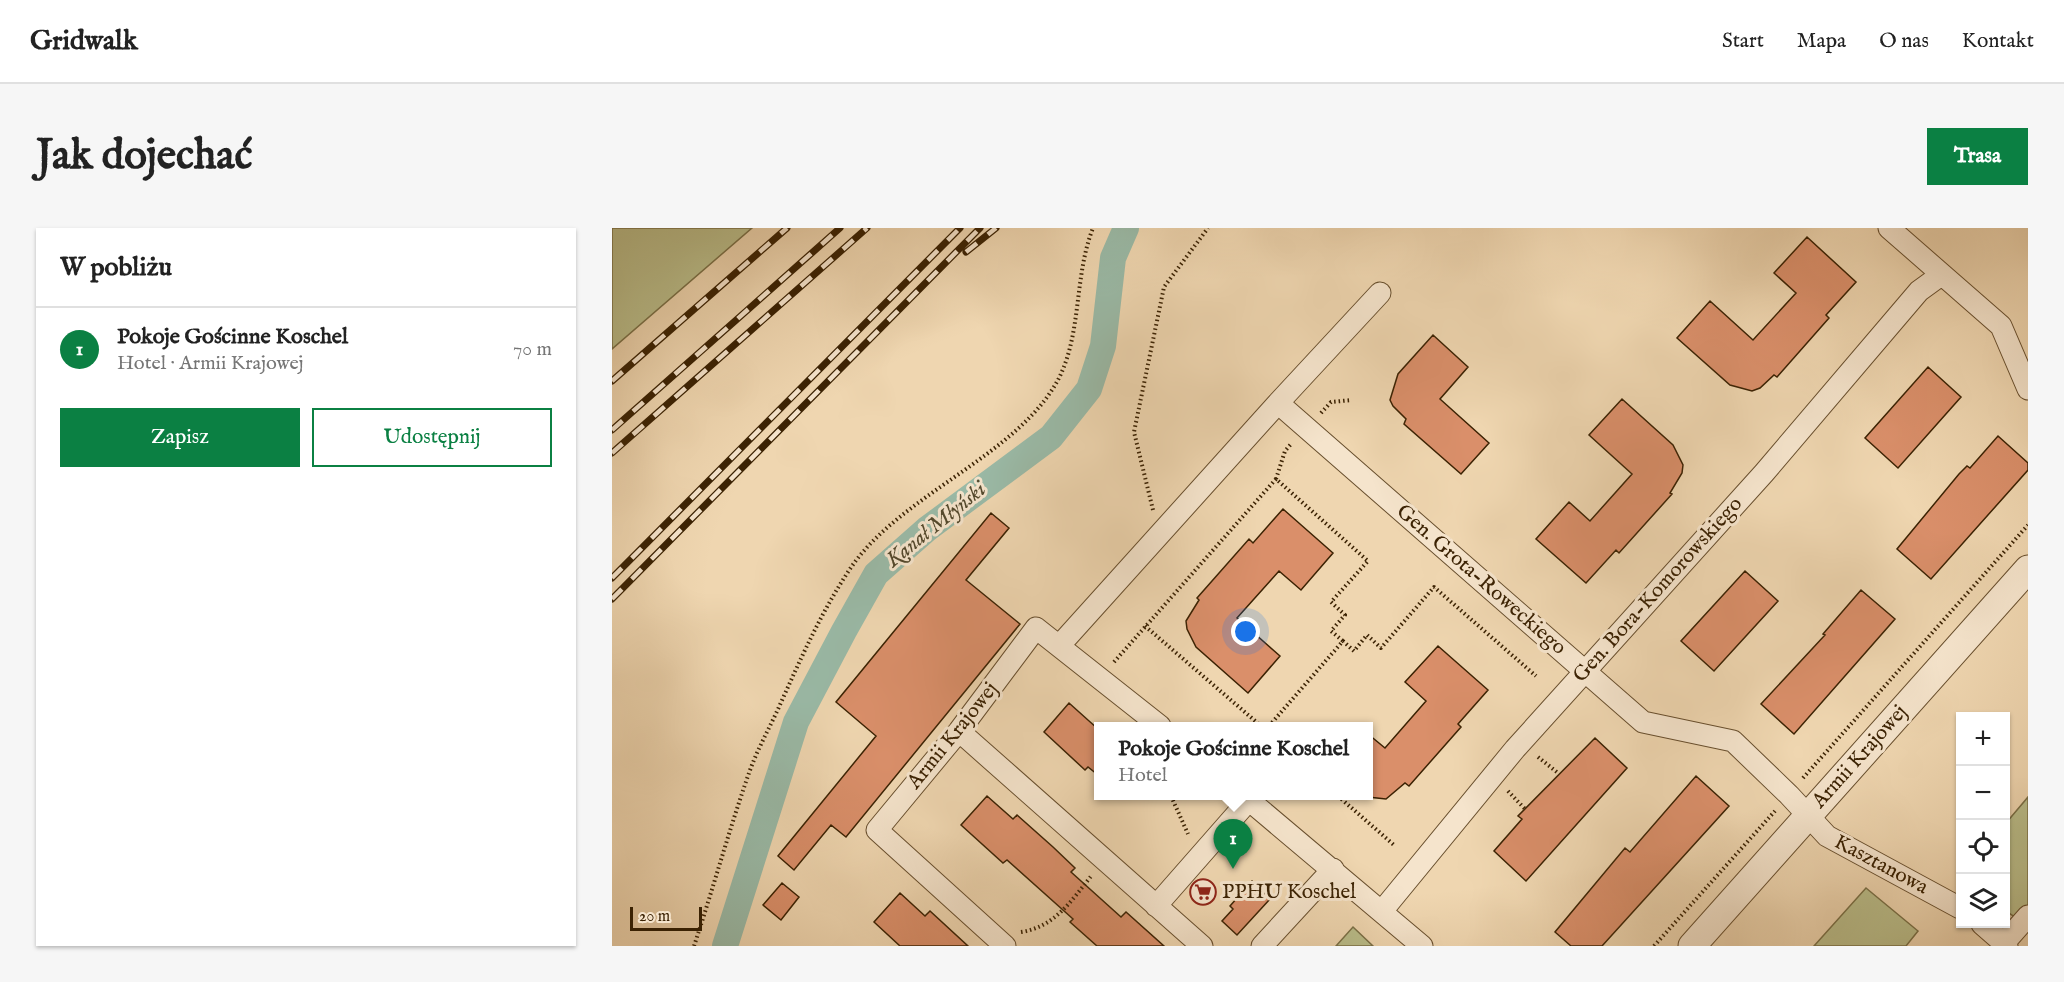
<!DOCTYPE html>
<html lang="pl">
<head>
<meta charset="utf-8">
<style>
	:root { --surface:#fff; --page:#f6f6f6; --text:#222; --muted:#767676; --line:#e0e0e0; --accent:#0b8043 }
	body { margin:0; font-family:"IM FELL English",serif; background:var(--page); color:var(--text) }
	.controls { position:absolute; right:18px; bottom:18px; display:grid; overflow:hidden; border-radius:0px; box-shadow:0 2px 4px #0004 }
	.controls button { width:54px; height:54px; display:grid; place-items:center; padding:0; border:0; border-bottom:2px solid var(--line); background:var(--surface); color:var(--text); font:30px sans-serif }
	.scale { position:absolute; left:18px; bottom:15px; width:72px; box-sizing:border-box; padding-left:6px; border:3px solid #3b2203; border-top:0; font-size:16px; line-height:21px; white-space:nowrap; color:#3b2203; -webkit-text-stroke:4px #f5e4cc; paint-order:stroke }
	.you { position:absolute; left:634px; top:404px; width:21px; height:21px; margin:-15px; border:4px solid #fff; border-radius:50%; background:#1a73e8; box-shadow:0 0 0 9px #1a73e833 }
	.badge { display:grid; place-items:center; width:39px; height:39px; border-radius:50%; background:var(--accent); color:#fff; font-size:20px; font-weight:700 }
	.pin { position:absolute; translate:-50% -50px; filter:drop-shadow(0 2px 3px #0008) }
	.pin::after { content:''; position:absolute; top:32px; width:21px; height:18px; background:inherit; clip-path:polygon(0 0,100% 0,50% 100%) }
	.popup { position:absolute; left:482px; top:494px; width:279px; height:78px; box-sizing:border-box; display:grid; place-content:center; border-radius:0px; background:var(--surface); filter:drop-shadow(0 2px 4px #0005); font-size:20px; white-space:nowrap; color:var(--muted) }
	.popup b { font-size:22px; color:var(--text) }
	.popup::after { content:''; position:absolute; left:50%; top:100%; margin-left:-12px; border:12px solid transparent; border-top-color:var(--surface) }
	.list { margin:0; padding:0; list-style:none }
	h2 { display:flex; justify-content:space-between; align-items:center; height:78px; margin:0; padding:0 24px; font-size:26px }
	h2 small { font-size:20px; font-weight:400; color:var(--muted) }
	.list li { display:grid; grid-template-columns:39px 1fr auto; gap:18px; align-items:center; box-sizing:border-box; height:84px; padding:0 24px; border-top:2px solid var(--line) }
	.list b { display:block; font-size:22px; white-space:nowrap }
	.list p { margin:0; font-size:20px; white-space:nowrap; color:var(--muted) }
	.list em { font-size:20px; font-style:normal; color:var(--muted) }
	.actions { display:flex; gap:12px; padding:18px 24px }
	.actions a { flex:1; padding:14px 0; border:2px solid var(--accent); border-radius:0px; text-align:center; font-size:21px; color:var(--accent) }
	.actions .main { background:var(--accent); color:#fff }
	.icon { flex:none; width:33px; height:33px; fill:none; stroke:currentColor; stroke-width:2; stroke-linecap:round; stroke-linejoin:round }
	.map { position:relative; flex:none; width:1416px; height:718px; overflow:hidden; border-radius:0px }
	header { display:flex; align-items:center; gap:36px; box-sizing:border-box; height:84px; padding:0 30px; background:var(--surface); border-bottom:2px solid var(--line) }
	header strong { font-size:28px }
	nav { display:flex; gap:33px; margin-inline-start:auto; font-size:21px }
	.intro { display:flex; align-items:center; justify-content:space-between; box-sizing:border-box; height:144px; padding:0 36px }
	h1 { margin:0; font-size:42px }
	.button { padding:15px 27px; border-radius:0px; background:var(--accent); color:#fff; font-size:21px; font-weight:700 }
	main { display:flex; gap:36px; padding:0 36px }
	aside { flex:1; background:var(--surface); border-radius:0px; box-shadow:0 2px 4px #0004 }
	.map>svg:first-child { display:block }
	.green { fill:#babe8b; stroke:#7a7047; stroke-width:1.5 }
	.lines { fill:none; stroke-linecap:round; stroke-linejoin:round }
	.canal { stroke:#9abaa7; stroke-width:26 }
	.building { fill:#da8f6a; stroke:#3b2203; stroke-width:1.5 }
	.minor-casing { stroke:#684f2e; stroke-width:23 }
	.tertiary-casing { stroke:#684f2e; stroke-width:29 }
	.path { stroke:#3b2203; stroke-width:4; stroke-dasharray:1.5 3; stroke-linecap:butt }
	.minor { stroke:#f5e4cc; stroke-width:21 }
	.tertiary { stroke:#f5e4cc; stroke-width:27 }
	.rail-casing { stroke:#3b2203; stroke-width:7 }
	.rail { stroke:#f5e4cc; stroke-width:4.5; stroke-dasharray:14; stroke-linecap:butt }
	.labels { text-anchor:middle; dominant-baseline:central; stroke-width:6; stroke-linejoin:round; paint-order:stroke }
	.street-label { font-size:21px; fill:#3b2203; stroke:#f5e4cc }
	.poi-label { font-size:21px; fill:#3b2203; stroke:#f5e4cc; text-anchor:start }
	.water-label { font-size:22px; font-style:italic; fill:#53482c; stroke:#f5e4cc }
</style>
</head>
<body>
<header>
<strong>Gridwalk</strong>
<nav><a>Start</a><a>Mapa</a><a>O nas</a><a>Kontakt</a></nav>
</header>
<div class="intro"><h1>Jak dojechać</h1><a class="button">Trasa</a></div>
<main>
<aside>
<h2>W pobliżu<small></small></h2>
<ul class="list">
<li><span class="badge">1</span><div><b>Pokoje Gościnne Koschel</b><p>Hotel · Armii Krajowej</p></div><em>70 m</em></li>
</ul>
<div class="actions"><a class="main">Zapisz</a><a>Udostępnij</a></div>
</aside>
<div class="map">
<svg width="1416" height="718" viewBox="0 0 1416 718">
	<rect width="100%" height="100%" fill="#efd6b0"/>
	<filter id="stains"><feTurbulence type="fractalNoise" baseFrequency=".00333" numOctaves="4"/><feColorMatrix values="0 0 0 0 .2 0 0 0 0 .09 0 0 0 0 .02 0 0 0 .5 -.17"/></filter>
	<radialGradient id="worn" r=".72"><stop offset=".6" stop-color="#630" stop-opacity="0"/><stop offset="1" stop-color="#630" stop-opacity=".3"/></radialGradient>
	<!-- green -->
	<path class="green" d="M 0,0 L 140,0 L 0,121 Z
		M 1416,569 L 1416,698 L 1394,683 L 1394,595 Z
		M 1254,660 L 1306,703 L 1294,718 L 1202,718 Z
		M 741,699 L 761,718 L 724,718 Z"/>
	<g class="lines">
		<!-- canal -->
		<path class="canal" d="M 113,718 L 184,494 L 232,403 L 264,346 L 315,301 L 439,209 L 477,161 L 491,118 L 501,30 L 514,0"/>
	</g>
	<!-- building -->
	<path class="building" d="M 1195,9 L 1244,54 L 1214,87 L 1217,90 L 1165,149 L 1162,147 L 1148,160 L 1140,163 L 1118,157 L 1065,110 L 1098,73 L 1141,112 L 1184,65 L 1162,45 Z
		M 821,107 L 856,139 L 828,171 L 877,215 L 849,246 L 792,196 L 794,191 L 781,178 L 778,172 L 786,146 Z
		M 1316,139 L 1349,169 L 1286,240 L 1253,210 Z
		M 1010,171 L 1061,217 L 1071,237 L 1070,245 L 1058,265 L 1060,266 L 1007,325 L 1004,322 L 974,355 L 924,311 L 957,274 L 978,293 L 1020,246 L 977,207 Z
		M 1386,208 L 1416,235 L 1416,242 L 1319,351 L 1285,321 L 1347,246 L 1355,238 L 1358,240 Z
		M 671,281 L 721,325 L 689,362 L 667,343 L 625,390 L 668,428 L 636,465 L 584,419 L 575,401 L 574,393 L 587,372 L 585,370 L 637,311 L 641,315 Z
		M 379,285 L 397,300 L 354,352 L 408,396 L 234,609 L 219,597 L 182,642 L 166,628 L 264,508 L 224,474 Z
		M 1133,343 L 1166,373 L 1102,443 L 1069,413 Z
		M 1249,362 L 1283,391 L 1182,506 L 1149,476 L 1213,407 L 1211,406 Z
		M 826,418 L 876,462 L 846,496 L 849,499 L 797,558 L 793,555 L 774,571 L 756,569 L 756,506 L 773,520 L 814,473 L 793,454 Z
		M 457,475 L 486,501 L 486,547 L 476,539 L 473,542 L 432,504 Z
		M 983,510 L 1015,540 L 914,653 L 882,623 L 910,591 L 906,588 Z
		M 1084,548 L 1117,578 L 990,718 L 959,718 L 943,704 L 1013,620 L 1018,624 Z
		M 375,568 L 401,591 L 405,587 L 441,619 L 463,640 L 459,644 L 509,689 L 514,684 L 552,718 L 485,718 L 458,694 L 461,691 L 395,632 L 391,635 L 349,597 Z
		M 640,653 L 658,671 L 625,707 L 610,693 L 621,681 L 618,678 Z
		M 170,655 L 187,669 L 169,692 L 151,677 Z
		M 288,665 L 313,688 L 318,683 L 356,718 L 288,718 L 262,694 Z"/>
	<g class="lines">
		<!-- minor casing -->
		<g class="minor-casing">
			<path id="minor" d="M 1277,0 L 1389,98 L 1416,161
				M 768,65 L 666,175 L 1031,494 L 1121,513 L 1177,567 L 1215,608 L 1348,680
				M 447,418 L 666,175
				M 347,503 L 590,718
				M 632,568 L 810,718
				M 544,678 L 637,572
				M 770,683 L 903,521 L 1152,245 L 1307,63 L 1329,47
				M 1370,696 L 1395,718
				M 1392,715 L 1416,688
				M 393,718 L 265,602 L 347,503 L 424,400 L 548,498
				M 650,718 L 721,641"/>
		</g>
		<!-- tertiary casing -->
		<g class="tertiary-casing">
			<path id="tertiary" d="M 1080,718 L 1416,341"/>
		</g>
		<!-- path -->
		<path class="path" d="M 709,185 L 719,174 L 740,172
			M 664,251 L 673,223 L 679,216
			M 541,282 L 522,204 L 552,59 L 596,0
			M 533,398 L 649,498
			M 502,434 L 664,251 L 756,333 L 719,374 L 733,387 L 719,403 L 731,413
			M 657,498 L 731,413 L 742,423 L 755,407 L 769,420 L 822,359 L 924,448
			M 926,529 L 946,545
			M 1191,550 L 1416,297
			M 896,563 L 913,581
			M 559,568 L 576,606
			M 726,568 L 782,617
			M 409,704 C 443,699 460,672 480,647
			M 82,718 C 101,661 117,602 137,545 C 145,522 157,501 167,479 C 189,430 210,382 240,338 C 291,265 407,227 447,150 C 470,104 462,48 481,0
			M 1042,718 L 1163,583"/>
		<!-- minor -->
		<use href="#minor" class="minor"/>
		<!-- tertiary -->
		<use href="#tertiary" class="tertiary"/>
		<!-- rail casing -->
		<g class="rail-casing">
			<path id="rail" d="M 354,24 L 384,0
				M 0,153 L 175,0
				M 0,202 L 228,0
				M 0,225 L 255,0
				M 0,350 L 348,0
				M 0,371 L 368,0"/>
		</g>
		<!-- rail -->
		<use href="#rail" class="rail"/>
	</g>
	<!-- icons -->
	<defs>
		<g id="supermarket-ring" transform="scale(1.35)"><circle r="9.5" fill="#f5e4cc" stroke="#8f2418" stroke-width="1.5"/><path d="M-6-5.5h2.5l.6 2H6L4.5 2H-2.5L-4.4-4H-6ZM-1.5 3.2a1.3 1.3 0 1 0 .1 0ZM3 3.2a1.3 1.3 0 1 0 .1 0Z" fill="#8f2418"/></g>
	</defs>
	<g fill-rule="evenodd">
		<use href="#supermarket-ring" x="591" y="664"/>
	</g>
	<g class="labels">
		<!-- street labels -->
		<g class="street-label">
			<text transform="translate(869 352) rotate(41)">Gen. Grota-Roweckiego</text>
			<text transform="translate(1046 362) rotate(-48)">Gen. Bora-Komorowskiego</text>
			<text transform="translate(341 508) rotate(-51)">Armii Krajowej</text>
			<text transform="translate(1248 529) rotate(-48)">Armii Krajowej</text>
			<text transform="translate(1269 637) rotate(28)">Kasztanowa</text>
		</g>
		<!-- poi labels -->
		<g class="poi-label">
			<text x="610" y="664">PPHU Koschel</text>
		</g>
		<!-- water labels -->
		<g class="water-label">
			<text transform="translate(324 297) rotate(-39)">Kanał Młyński</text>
		</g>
	</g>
	<rect width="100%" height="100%" filter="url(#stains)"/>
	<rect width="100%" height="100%" fill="url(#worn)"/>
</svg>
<div class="controls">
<button>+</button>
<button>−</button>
<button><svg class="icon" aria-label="locate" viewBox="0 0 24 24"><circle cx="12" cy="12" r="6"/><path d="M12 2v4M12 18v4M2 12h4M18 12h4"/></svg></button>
<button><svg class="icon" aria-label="layers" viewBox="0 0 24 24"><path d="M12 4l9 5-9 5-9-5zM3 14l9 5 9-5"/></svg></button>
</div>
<div class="scale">20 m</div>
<div class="you"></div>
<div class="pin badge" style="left:621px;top:641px">1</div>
<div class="popup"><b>Pokoje Gościnne Koschel</b>Hotel</div>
</div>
</main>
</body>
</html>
